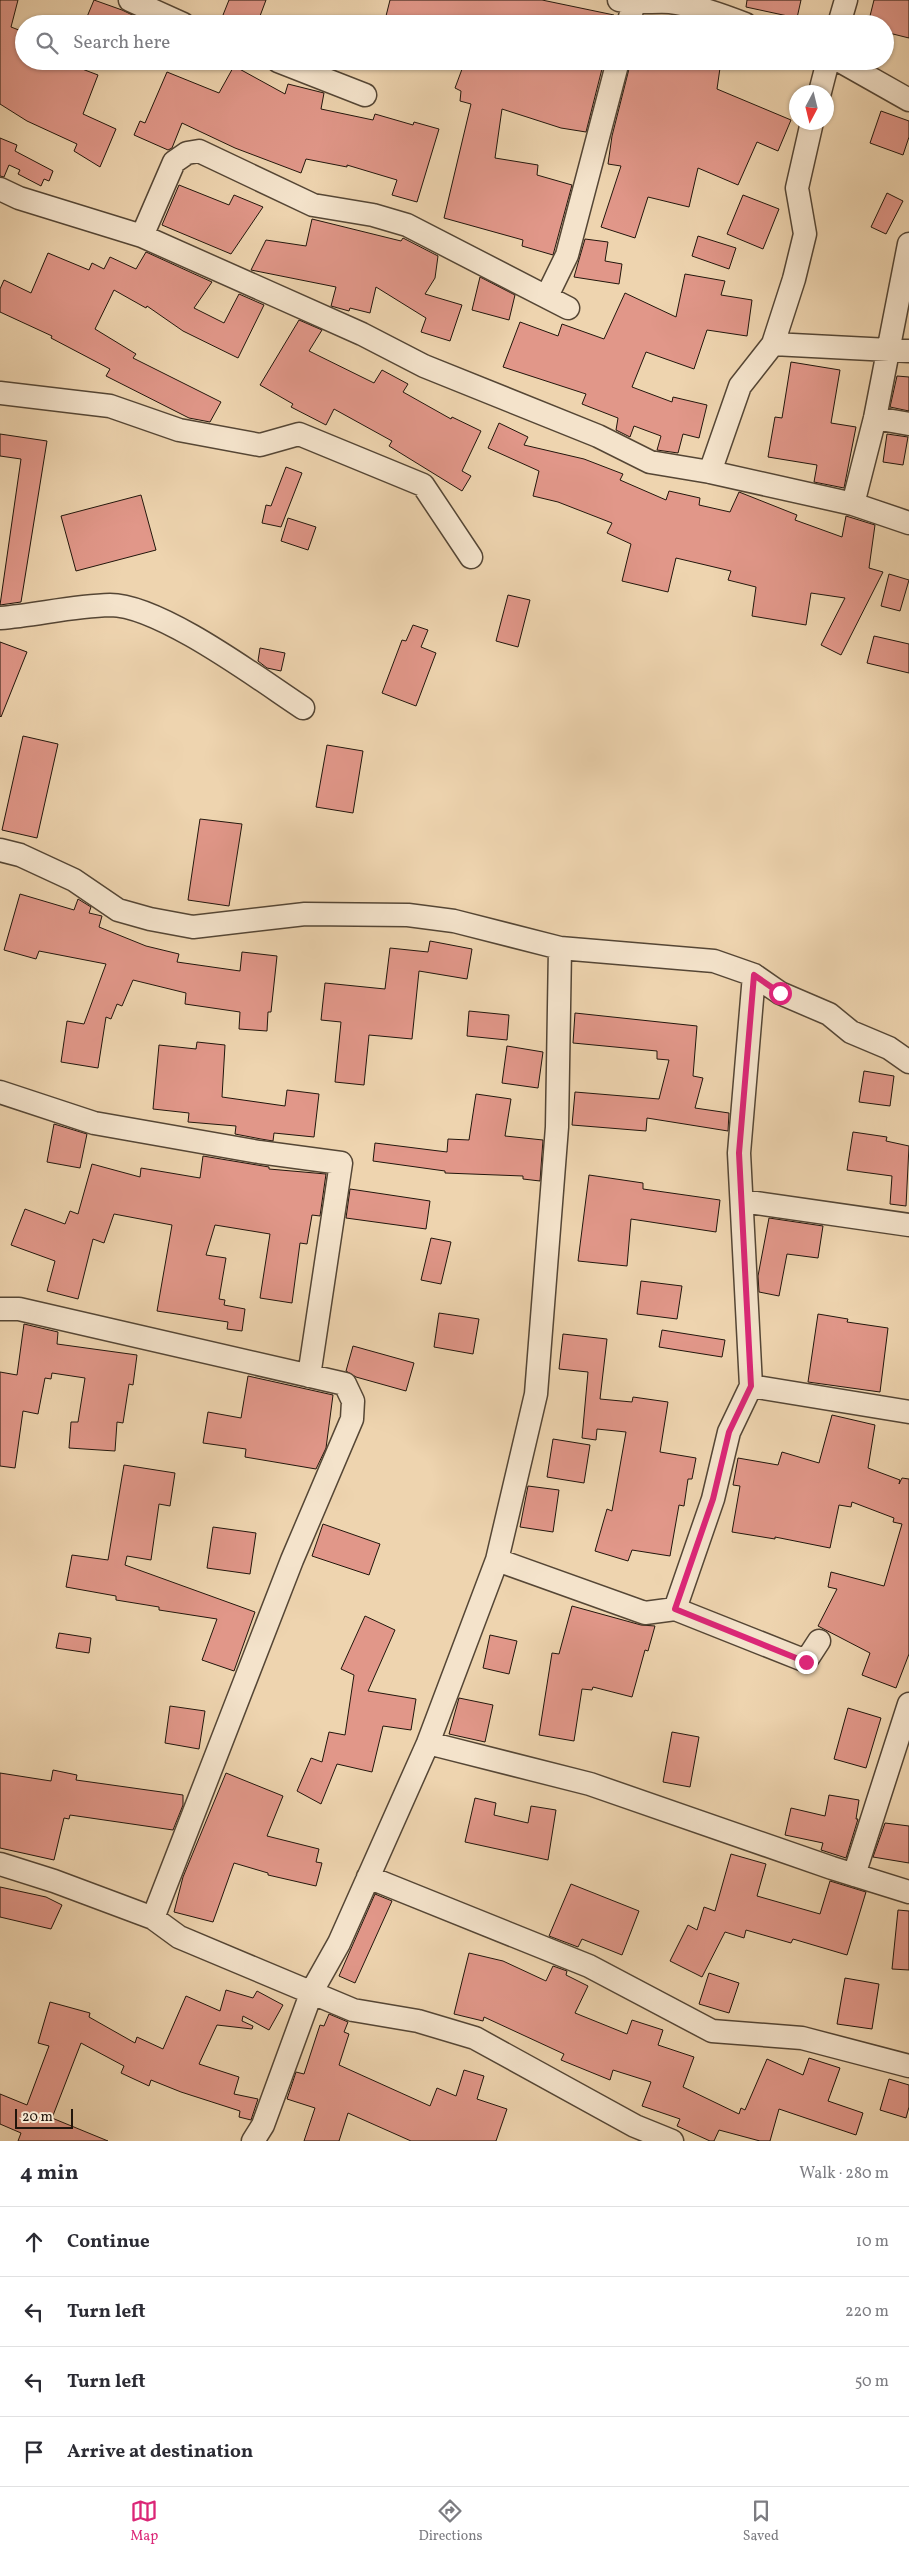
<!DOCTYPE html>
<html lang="en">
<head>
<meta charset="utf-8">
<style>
	:root { --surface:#fff; --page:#f2f2f3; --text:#2b2b33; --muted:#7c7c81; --line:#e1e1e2; --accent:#db2777 }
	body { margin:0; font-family:Vollkorn,serif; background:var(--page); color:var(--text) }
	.compass { position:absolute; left:789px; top:85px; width:45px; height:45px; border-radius:50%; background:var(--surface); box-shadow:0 1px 4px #0004; rotate:187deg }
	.scale { position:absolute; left:15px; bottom:12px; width:58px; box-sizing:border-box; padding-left:5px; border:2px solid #22160c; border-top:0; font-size:14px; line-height:18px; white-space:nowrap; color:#22160c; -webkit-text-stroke:4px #f4e3cb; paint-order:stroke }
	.stop { position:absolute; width:15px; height:15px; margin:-11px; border:4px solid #db2777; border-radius:50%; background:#fff }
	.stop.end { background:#db2777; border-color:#fff; box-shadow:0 1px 5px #0008 }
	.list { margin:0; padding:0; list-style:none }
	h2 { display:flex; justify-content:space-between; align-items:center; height:65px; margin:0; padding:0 20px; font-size:21px }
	h2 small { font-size:16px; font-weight:400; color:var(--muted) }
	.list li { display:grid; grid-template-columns:32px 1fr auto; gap:15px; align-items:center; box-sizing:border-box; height:70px; padding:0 20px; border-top:1px solid var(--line) }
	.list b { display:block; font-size:19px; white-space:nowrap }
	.list em { font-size:16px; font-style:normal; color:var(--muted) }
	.icon { flex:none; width:28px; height:28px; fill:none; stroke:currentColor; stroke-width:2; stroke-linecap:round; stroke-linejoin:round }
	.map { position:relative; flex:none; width:909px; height:2141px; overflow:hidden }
	.search { position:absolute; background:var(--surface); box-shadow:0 1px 4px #0004; left:15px; right:15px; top:15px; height:55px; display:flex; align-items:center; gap:12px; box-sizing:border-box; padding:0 18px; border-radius:28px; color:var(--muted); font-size:19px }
	.sheet { height:345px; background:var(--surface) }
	nav { display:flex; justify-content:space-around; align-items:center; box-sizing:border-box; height:70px; border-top:1px solid var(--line); background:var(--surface); font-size:14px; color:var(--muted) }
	nav a { display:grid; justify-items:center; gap:2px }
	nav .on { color:var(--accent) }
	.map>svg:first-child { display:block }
	.building { fill:#e19789; stroke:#22160c }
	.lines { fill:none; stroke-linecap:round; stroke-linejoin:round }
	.minor-casing { stroke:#554635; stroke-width:25 }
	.minor { stroke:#f4e3cb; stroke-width:22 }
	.route { stroke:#db2777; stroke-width:6 }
</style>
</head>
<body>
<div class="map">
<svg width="909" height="2141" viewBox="0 0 909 2141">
	<rect width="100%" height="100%" fill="#eed4af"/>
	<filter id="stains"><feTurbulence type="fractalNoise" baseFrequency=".004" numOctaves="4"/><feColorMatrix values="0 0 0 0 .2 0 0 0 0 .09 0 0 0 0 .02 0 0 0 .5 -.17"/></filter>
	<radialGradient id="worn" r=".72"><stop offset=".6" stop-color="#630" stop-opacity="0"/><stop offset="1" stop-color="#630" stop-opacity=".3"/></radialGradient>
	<!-- building -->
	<path class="building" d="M 0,0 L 18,0 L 11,27 L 24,32 L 24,61 L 61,61 L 98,75 L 83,114 L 116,129 L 100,167 L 74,151 L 77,144 L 27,121 L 0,104 Z
		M 94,0 L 122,10 L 151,24 L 84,24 Z
		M 229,0 L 266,0 L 257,24 L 246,24 L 223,15 Z
		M 390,0 L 542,0 L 614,15 L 613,24 L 384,24 Z
		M 747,0 L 801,0 L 797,18 L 746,7 Z
		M 874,0 L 909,0 L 909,38 L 885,32 L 885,24 L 868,24 Z
		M 465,61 L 604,61 L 586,132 L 561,128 L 502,109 L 495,158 L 538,165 L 537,175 L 572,185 L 553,255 L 522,246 L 523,240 L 444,218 L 471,104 L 460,101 L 461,91 L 455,88 Z
		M 631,61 L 721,61 L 717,89 L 791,120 L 778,151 L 757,142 L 738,185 L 698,168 L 689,207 L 648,197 L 635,238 L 601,227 L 621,166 L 608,164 L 612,136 Z
		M 234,66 L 285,94 L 288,84 L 324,93 L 321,109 L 373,120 L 375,114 L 413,125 L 414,122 L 439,129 L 417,202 L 392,195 L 397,180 L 347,165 L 347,167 L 306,159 L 301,173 L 235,148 L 182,123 L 172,148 L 168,150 L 134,135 L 140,121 L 145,123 L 167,72 L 219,93 Z
		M 881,111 L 909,121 L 909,137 L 903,155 L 870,143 Z
		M 0,138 L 17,145 L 15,151 L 53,171 L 49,181 L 44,179 L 41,186 L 18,174 L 20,170 L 9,165 L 4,177 L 0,176 Z
		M 179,185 L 229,205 L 234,195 L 263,207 L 231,254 L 162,225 Z
		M 887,193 L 903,201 L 886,234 L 871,227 Z
		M 743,195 L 779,209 L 763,249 L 727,234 Z
		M 312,219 L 401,241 L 403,238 L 438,256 L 435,278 L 425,294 L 462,305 L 450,341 L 421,332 L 426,318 L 376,287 L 370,313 L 350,308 L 349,311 L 331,306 L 336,287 L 251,270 L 266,240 L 306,246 Z
		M 698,236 L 736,248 L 729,269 L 692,256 Z
		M 585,239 L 608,242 L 605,261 L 622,264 L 619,284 L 574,277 Z
		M 146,252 L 212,282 L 194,308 L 224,323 L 239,294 L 264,305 L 238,358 L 183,331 L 147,306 L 146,308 L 114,290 L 95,329 L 136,354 L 133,358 L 221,402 L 210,422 L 189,418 L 106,376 L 110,369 L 51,338 L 52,336 L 0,312 L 0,289 L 4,280 L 31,293 L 48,253 L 89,270 L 92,263 L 104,269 L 110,257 L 136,269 Z
		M 685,274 L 725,281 L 721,295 L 752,300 L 747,336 L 707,330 L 694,369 L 646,352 L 632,387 L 672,402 L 673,397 L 707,405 L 699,438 L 683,434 L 678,453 L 657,450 L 661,436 L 634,426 L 630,437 L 616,430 L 618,418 L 582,404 L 586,394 L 503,367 L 520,322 L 558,336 L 562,324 L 604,339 L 625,293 L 676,317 Z
		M 480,277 L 515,295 L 509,320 L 472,310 Z
		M 299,320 L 322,330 L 309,351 L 374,383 L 382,370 L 408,384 L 403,392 L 451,419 L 452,417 L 481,431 L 462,471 L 471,476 L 462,491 L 389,446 L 392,441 L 334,409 L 326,425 L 291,407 L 293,404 L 260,385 Z
		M 791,362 L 840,370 L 831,423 L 856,427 L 844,488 L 814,482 L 817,465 L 768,457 L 775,417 L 782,418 Z
		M 897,376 L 909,377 L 909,411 L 890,407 Z
		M 499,423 L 528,437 L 524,445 L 584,459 L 623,474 L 620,480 L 666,500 L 669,491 L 700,498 L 699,505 L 730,512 L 739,492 L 797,515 L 795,520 L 842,537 L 846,516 L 875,525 L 869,568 L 883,572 L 841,655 L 821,645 L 845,598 L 811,593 L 806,625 L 752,616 L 756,587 L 728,580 L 731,571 L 676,558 L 668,592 L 622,581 L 631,544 L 607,533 L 612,523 L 558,502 L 533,496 L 539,471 L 488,448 Z
		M 0,434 L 47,441 L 21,602 L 0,605 L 21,459 L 0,456 Z
		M 887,434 L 908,437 L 903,465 L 883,462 Z
		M 286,467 L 302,473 L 281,527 L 262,523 L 266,505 L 271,506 Z
		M 141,495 L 156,550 L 76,571 L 61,516 Z
		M 288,518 L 316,527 L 308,550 L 281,541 Z
		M 889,574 L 909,580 L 900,611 L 881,606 Z
		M 508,595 L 530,600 L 518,647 L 496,641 Z
		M 413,625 L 428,630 L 421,647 L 436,653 L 416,706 L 382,693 L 402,640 L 406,641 Z
		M 874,636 L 909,644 L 909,673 L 867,663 Z
		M 0,642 L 27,652 L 1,717 L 0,716 Z
		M 260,648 L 285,653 L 281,671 L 267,668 L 258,661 Z
		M 23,736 L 58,744 L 37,838 L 2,830 Z
		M 327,745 L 363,751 L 353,813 L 316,807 Z
		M 200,819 L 242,824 L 229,906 L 188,900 Z
		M 20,894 L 74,910 L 78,899 L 91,907 L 89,913 L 102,916 L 99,927 L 146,946 L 179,954 L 177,962 L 240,971 L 242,952 L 277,956 L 271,1012 L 268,1012 L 267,1031 L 239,1029 L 240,1012 L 185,1004 L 186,993 L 133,980 L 122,1006 L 117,1004 L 111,1019 L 106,1017 L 98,1068 L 61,1062 L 67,1021 L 84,1024 L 106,964 L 39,951 L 36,959 L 4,950 Z
		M 430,941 L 472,949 L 467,979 L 419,971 L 412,1039 L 369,1035 L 364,1085 L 335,1082 L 341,1022 L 321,1020 L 325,983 L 385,989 L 390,948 L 428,952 Z
		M 469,1011 L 509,1015 L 507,1040 L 467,1036 Z
		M 575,1013 L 697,1026 L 693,1076 L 703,1078 L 695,1108 L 729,1113 L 728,1131 L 647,1118 L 646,1131 L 572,1125 L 575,1092 L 659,1099 L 669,1060 L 657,1059 L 657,1051 L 573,1043 Z
		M 197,1042 L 225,1045 L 222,1097 L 285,1106 L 287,1090 L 319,1094 L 314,1137 L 274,1133 L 273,1141 L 261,1139 L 235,1134 L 236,1126 L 188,1122 L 189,1113 L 153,1109 L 159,1045 L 196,1049 Z
		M 507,1046 L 543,1052 L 538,1088 L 502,1083 Z
		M 864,1071 L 894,1076 L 890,1106 L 859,1102 Z
		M 476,1094 L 511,1099 L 505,1136 L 543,1140 L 540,1181 L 523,1179 L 523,1176 L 445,1173 L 445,1171 L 373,1161 L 375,1143 L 447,1152 L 448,1139 L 469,1140 Z
		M 54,1124 L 87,1134 L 80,1168 L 47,1162 Z
		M 853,1132 L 887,1137 L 886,1141 L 909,1146 L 906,1206 L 890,1204 L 892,1176 L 847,1170 Z
		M 203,1156 L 269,1167 L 269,1169 L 326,1174 L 320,1216 L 312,1215 L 307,1244 L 300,1243 L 292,1303 L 260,1298 L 270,1234 L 215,1225 L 206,1255 L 226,1258 L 219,1299 L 225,1300 L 224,1305 L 245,1309 L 242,1331 L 227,1329 L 228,1322 L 157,1311 L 172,1225 L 114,1214 L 104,1243 L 93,1239 L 78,1299 L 47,1291 L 55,1261 L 11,1245 L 25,1209 L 65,1224 L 70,1211 L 78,1214 L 92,1164 L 140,1177 L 141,1168 L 200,1178 Z
		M 589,1175 L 643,1183 L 643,1189 L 720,1200 L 716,1232 L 631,1219 L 627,1266 L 578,1261 Z
		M 350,1189 L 430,1201 L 426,1229 L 346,1218 Z
		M 769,1218 L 823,1226 L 818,1258 L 787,1254 L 779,1296 L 759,1292 L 758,1276 Z
		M 431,1238 L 451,1242 L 441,1284 L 421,1280 Z
		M 641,1281 L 682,1286 L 677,1319 L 637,1314 Z
		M 439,1313 L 479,1319 L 473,1354 L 434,1347 Z
		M 818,1314 L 848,1319 L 847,1322 L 888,1328 L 880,1392 L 808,1382 Z
		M 24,1324 L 58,1332 L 57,1344 L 137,1355 L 133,1385 L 129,1384 L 123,1423 L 117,1422 L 115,1451 L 69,1448 L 71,1422 L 78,1422 L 85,1378 L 52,1373 L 51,1379 L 45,1378 L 38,1414 L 23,1411 L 15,1468 L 0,1466 L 0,1372 L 17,1375 Z
		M 662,1330 L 725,1340 L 722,1357 L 659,1347 Z
		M 563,1334 L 607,1339 L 600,1399 L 632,1402 L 633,1397 L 668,1402 L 660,1452 L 696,1458 L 692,1479 L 688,1479 L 684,1506 L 679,1505 L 670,1556 L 632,1550 L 628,1561 L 595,1551 L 607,1509 L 612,1511 L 626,1432 L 597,1429 L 596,1440 L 582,1438 L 588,1372 L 559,1369 Z
		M 353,1346 L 414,1363 L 406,1391 L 356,1377 L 346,1371 Z
		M 248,1376 L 333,1395 L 326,1448 L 316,1469 L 245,1457 L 246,1449 L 203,1443 L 208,1412 L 241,1418 Z
		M 832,1415 L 875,1425 L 868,1468 L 900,1480 L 899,1484 L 902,1478 L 909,1479 L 909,1654 L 896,1688 L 862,1675 L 870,1653 L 818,1626 L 837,1589 L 828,1587 L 831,1572 L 884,1586 L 902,1524 L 893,1522 L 894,1518 L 852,1502 L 851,1507 L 839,1505 L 830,1548 L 775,1537 L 775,1539 L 732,1532 L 740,1486 L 733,1485 L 738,1458 L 778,1465 L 782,1452 L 819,1463 Z
		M 553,1439 L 590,1445 L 584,1483 L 547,1477 Z
		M 124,1465 L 175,1473 L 170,1506 L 159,1504 L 151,1560 L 127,1556 L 125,1565 L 255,1612 L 234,1671 L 202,1660 L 217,1619 L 159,1610 L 159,1607 L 116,1600 L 116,1596 L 66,1587 L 72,1555 L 108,1560 Z
		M 528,1486 L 559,1490 L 553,1532 L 520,1527 Z
		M 323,1524 L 380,1544 L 369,1575 L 312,1556 Z
		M 213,1527 L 256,1533 L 250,1574 L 207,1568 Z
		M 572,1606 L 641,1625 L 655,1626 L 648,1651 L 645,1650 L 632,1697 L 593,1687 L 592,1690 L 582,1689 L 574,1741 L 539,1735 L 552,1653 L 559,1654 Z
		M 365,1616 L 395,1630 L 368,1691 L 416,1699 L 411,1730 L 383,1726 L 372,1772 L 337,1764 L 321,1804 L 297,1791 L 311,1758 L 322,1762 L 329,1732 L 345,1735 L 354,1675 L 341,1669 Z
		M 59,1633 L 91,1638 L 89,1653 L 56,1648 Z
		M 490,1635 L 517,1641 L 509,1674 L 483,1668 Z
		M 459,1698 L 493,1705 L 485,1742 L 449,1734 Z
		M 170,1706 L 205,1711 L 199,1749 L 165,1743 Z
		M 848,1708 L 881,1718 L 866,1768 L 834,1759 Z
		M 672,1732 L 699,1737 L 690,1787 L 663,1782 Z
		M 53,1770 L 77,1775 L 76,1780 L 183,1795 L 183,1805 L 173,1830 L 70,1815 L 69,1819 L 64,1818 L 54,1860 L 0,1848 L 0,1773 L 51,1781 Z
		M 226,1773 L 283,1796 L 267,1836 L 319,1849 L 316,1862 L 322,1863 L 316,1886 L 268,1875 L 268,1873 L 234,1863 L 213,1922 L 174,1912 L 183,1877 Z
		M 829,1795 L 859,1800 L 856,1819 L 858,1819 L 846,1858 L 821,1850 L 823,1843 L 785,1835 L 791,1808 L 825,1816 Z
		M 475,1798 L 496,1803 L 494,1815 L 528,1823 L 531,1806 L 556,1810 L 548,1860 L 465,1842 Z
		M 885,1823 L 909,1826 L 909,1863 L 873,1857 Z
		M 731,1854 L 766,1864 L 757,1896 L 820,1914 L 830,1881 L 866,1892 L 847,1955 L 793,1939 L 791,1943 L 746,1930 L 744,1938 L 725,1932 L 702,1977 L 670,1961 L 688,1925 L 697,1930 L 704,1907 L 715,1911 Z
		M 571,1884 L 639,1911 L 622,1955 L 582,1939 L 578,1947 L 549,1936 Z
		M 0,1887 L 46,1897 L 62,1905 L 51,1929 L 0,1917 Z
		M 375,1894 L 392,1901 L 355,1983 L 339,1976 Z
		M 898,1910 L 909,1911 L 909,1970 L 892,1969 Z
		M 469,1953 L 503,1961 L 546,1981 L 553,1966 L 567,1971 L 566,1975 L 588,1986 L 575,2013 L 627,2034 L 632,2020 L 663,2030 L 658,2045 L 694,2057 L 683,2087 L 739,2114 L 741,2108 L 745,2110 L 767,2059 L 803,2075 L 809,2058 L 840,2068 L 828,2101 L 863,2113 L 856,2135 L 779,2109 L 770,2141 L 760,2141 L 719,2130 L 714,2141 L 710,2141 L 677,2126 L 680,2119 L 642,2106 L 651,2082 L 613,2070 L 610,2080 L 561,2060 L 564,2054 L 484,2017 L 483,2021 L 454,2014 Z
		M 709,1973 L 739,1983 L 729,2013 L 699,2004 Z
		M 845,1978 L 879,1984 L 872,2029 L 837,2024 Z
		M 226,1990 L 253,1998 L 257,1991 L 283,2005 L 269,2030 L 243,2016 L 242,2021 L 253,2026 L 252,2029 L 217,2025 L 199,2064 L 239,2077 L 234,2094 L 258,2099 L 251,2120 L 239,2117 L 240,2111 L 181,2092 L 151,2080 L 149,2086 L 121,2073 L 124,2066 L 81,2043 L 52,2118 L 108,2141 L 18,2141 L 21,2133 L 0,2124 L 0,2094 L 27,2105 L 49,2046 L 38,2043 L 50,2002 L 90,2013 L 89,2017 L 135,2043 L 137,2037 L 163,2049 L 186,1996 L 220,2011 Z
		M 329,2014 L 348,2022 L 344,2032 L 349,2034 L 339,2065 L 430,2106 L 437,2088 L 456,2096 L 464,2070 L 484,2076 L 477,2099 L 507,2109 L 496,2141 L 411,2141 L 348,2113 L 339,2141 L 304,2141 L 315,2108 L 287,2099 L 296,2072 L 304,2074 L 320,2025 L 324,2026 Z
		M 889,2079 L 909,2085 L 909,2107 L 906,2118 L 880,2110 Z"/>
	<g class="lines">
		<!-- minor casing -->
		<g class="minor-casing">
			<path id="minor" d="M 130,0 L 183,24
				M 619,0 C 636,4 653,1 670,2 C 695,5 722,15 745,24
				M 628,24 L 634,3
				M 839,24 L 846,0
				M 278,61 L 365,95
				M 840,61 L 909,100
				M 820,92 L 828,61
				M 0,189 L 19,198 L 142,236 L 362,334 L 424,366 L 598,436 L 650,462 L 710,472 L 853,504 L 909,523
				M 142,236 L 174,162 L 187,153 L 199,151 L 313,205 L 373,215 L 407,225 L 568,308
				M 547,296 L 567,255 L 618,61
				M 773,344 L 909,351
				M 0,393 L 110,406 L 179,430 L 260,445 L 299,434 L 423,485 L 471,557
				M 875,418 L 909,424
				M 710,472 L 740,386 L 773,344 L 794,279 L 805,234 L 797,188 L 812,122
				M 853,504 L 875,418 L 909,244
				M 0,618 C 36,615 73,606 110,605 C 160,605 259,679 303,708
				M 0,850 L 20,855 L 74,880 L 118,910 L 150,919 L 193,927 L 305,914 L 408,915 L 454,921 L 560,948 L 714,961 L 754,975 L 780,993 L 829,1014 L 851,1032 L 889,1048 L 909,1062
				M 0,1092 L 94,1123 L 259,1152 L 341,1163 L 309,1376
				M 742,1201 L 909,1225
				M 0,1309 L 19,1309 L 345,1384 L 353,1401 L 352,1419 L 292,1560 L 153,1918
				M 751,1386 L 739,1153 L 754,975
				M 497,1560 L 645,1613 L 675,1609 L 713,1499 L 729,1432 L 751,1386 L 909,1412
				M 675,1609 L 806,1661 L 819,1641
				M 428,1743 L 590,1784 L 832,1868 L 909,1892
				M 0,1864 L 54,1881 L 153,1918 L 179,1937 L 353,2010 L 418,2021 L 475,2038 L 635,2126 L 672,2141
				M 854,1875 L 909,1704
				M 368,1877 L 589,1966 L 712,2031 L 802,2038 L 909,2066
				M 253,2141 L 263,2125 L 312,1991 L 339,1943 L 428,1743 L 497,1560 L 536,1394 L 557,1127 L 560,948"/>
		</g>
		<!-- minor -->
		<use href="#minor" class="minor"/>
	</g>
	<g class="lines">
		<!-- route -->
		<path class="route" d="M 780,993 L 754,975 L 739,1153 L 751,1386 L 729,1432 L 713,1499 L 675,1609 L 806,1662"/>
	</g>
	<rect width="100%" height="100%" filter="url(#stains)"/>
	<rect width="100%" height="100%" fill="url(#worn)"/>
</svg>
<svg class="compass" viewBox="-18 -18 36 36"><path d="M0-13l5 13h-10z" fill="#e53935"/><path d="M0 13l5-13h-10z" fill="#7c7c81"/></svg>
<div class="scale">20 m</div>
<div class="stop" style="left:780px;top:993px"></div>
<div class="stop end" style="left:806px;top:1662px"></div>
<div class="search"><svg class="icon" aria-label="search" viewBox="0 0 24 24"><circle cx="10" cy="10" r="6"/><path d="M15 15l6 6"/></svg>Search here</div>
</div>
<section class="sheet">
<h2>4 min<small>Walk · 280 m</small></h2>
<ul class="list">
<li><svg class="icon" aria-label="ahead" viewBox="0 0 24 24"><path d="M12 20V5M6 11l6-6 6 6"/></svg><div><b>Continue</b></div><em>10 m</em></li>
<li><svg class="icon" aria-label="left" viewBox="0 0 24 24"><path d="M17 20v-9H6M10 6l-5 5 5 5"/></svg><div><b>Turn left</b></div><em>220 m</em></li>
<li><svg class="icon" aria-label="left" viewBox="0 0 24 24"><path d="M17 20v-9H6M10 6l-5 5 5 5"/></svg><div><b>Turn left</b></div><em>50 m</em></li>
<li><svg class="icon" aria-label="arrive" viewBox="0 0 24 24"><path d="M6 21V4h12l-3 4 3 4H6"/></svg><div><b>Arrive at destination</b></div></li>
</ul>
</section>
<nav>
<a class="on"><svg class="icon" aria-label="map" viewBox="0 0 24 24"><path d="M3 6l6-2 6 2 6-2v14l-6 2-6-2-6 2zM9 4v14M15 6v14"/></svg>Map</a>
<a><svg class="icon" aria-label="directions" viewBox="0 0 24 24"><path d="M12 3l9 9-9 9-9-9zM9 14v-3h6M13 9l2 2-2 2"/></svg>Directions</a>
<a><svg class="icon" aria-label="saved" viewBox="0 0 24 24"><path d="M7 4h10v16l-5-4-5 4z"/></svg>Saved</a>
</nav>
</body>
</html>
